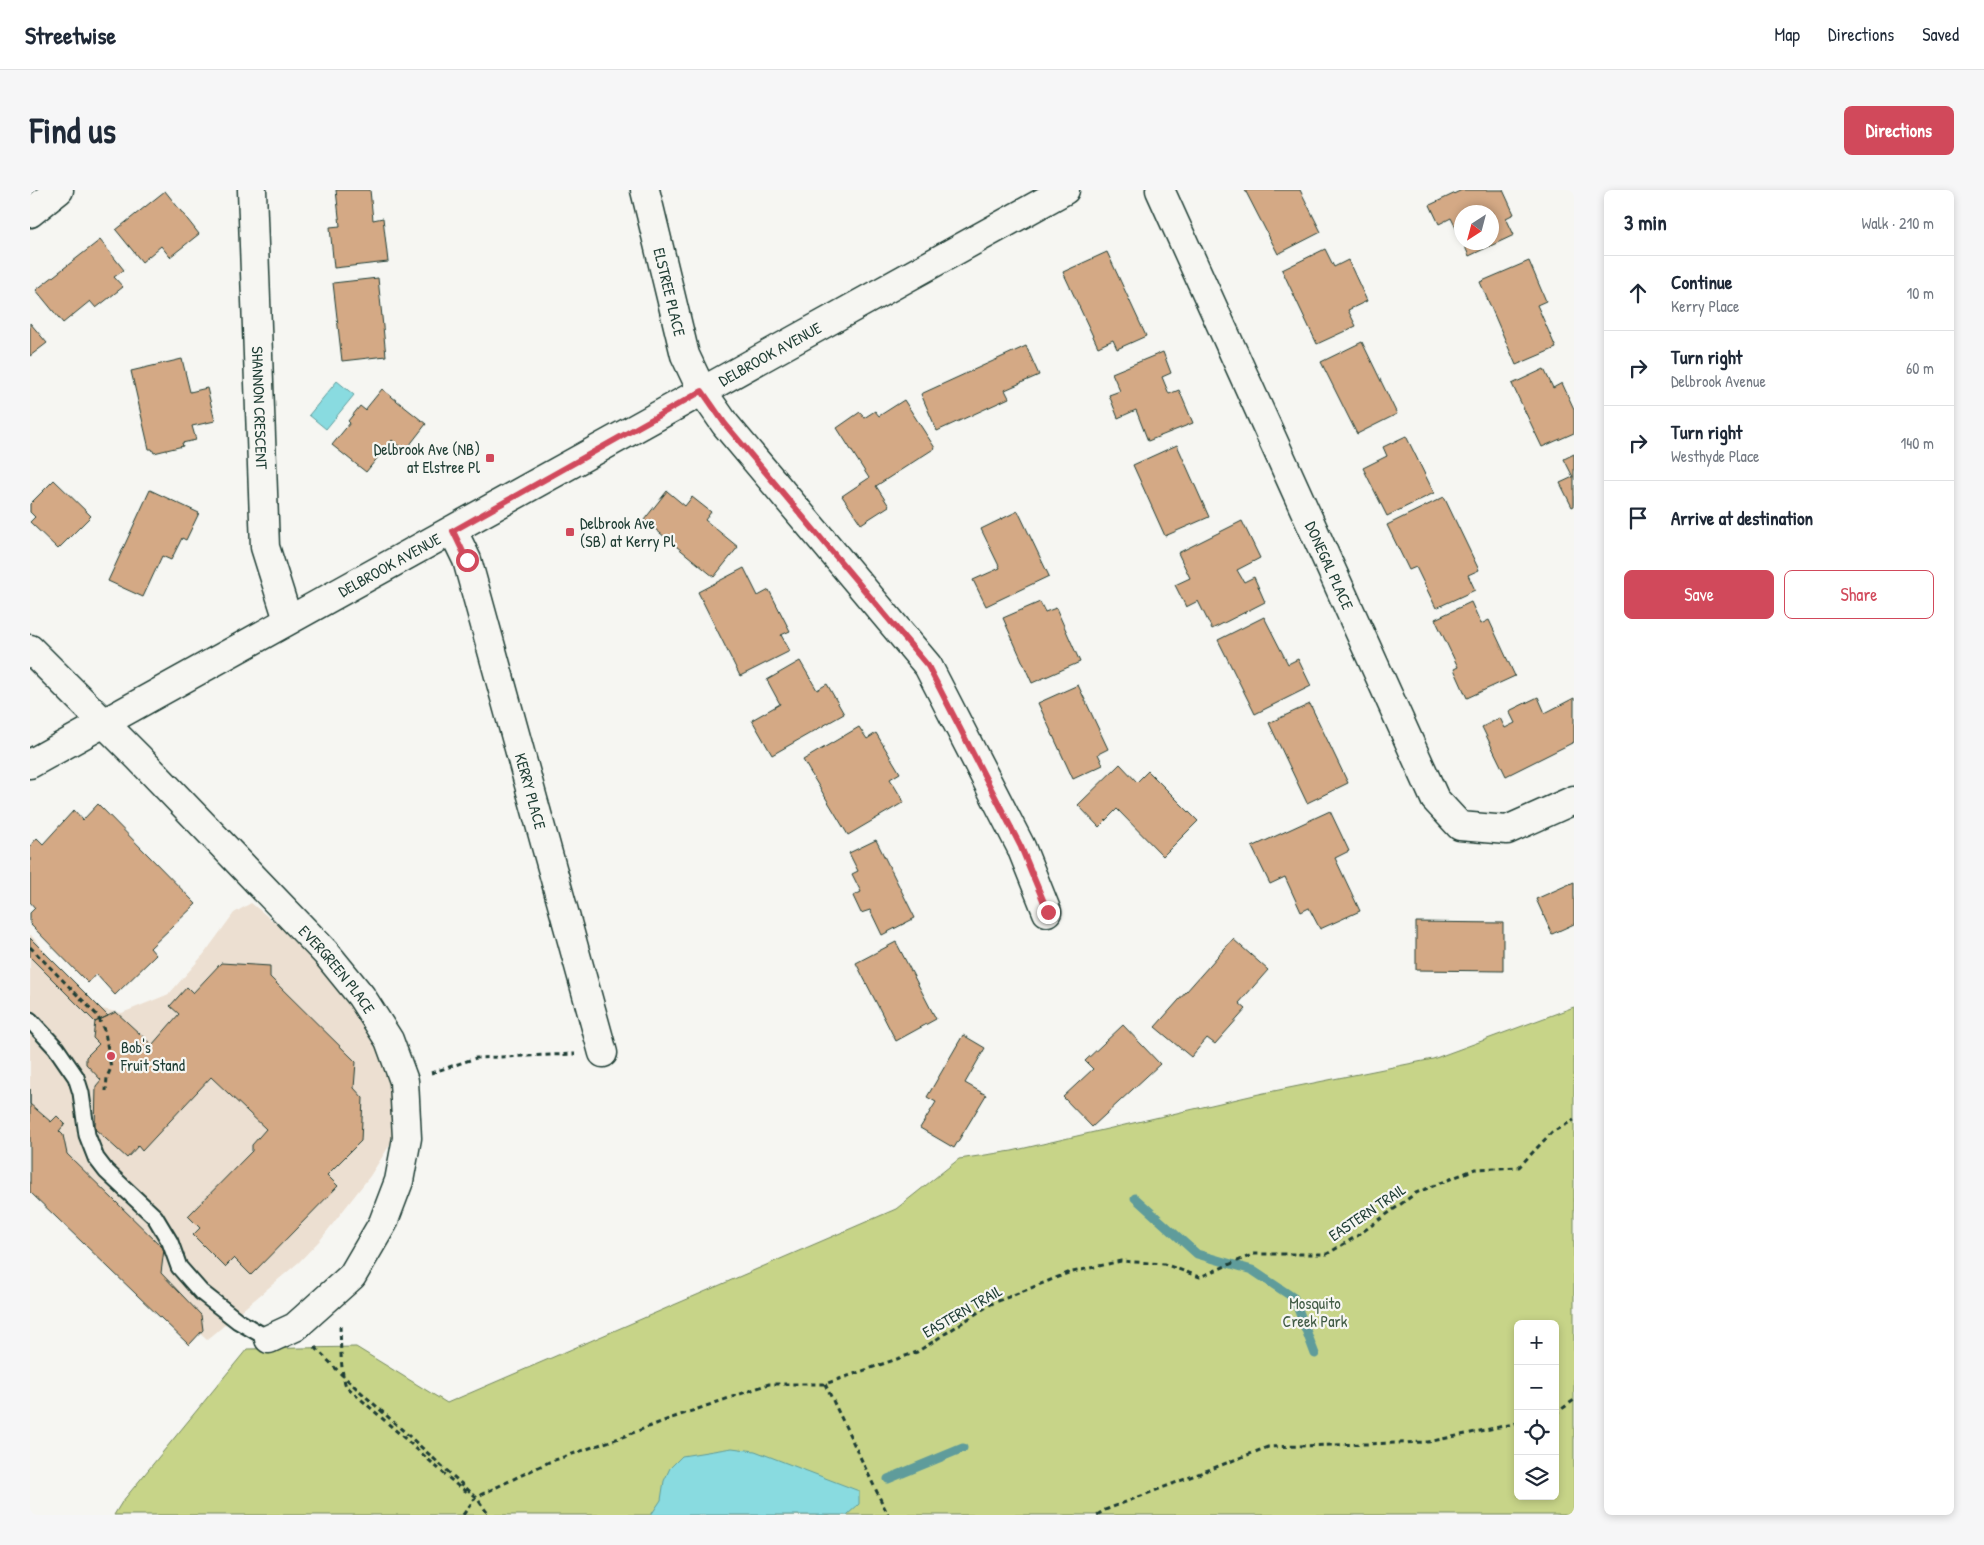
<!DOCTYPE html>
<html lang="en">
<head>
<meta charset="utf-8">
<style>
	:root { --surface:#fff; --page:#f6f6f7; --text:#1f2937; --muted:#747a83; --line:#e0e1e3; --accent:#d1495b }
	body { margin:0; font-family:"Patrick Hand",sans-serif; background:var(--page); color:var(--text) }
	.controls { position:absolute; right:15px; bottom:15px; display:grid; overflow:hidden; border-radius:8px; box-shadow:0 2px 8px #0003 }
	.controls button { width:45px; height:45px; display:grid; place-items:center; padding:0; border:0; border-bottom:1px solid var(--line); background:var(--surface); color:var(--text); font:25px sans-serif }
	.compass { position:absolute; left:1424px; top:15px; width:45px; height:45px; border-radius:50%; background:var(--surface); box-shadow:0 2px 8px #0003; rotate:216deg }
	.stop { position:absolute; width:15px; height:15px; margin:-11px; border:4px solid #d1495b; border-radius:50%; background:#fff }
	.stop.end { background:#d1495b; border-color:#fff; box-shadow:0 1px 5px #0008 }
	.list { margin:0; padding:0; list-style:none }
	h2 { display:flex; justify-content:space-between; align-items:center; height:65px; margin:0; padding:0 20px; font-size:21px }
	h2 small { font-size:16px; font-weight:400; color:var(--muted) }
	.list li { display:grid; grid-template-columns:32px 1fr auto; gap:15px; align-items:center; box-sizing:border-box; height:75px; padding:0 20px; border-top:1px solid var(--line) }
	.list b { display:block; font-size:19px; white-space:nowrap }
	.list p { margin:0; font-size:16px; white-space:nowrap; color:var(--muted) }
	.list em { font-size:16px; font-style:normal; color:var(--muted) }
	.actions { display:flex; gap:10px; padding:15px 20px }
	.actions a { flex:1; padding:11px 0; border:1px solid var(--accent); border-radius:8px; text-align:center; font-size:18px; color:var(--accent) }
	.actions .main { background:var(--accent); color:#fff }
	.icon { flex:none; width:28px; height:28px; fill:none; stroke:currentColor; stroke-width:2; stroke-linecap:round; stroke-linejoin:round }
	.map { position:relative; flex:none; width:1544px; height:1325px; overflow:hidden; border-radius:8px }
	header { display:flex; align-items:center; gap:30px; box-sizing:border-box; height:70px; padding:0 25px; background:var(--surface); border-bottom:1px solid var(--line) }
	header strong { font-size:24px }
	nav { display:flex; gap:28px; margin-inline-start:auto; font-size:18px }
	.intro { display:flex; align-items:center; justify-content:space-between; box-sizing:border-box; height:120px; padding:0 30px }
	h1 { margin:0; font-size:35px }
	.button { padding:12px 22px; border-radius:8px; background:var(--accent); color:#fff; font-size:18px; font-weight:700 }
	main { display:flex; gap:30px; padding:0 30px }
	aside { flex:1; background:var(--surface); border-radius:8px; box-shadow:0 2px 8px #0003 }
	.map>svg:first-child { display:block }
	.built { fill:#ecdfd1 }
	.green { fill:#c7d488; stroke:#73885e; fill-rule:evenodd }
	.water { fill:#89dbe0; stroke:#5f9c9b }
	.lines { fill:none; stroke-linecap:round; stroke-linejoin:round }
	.stream { stroke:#5f9c9b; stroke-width:9 }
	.building { fill:#d4a985; stroke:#1f3d34 }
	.lane-casing { stroke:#1f3d34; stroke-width:19 }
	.street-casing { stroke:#1f3d34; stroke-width:31 }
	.secondary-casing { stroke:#1f3d34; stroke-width:31 }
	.path { stroke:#1f3d34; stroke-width:3; stroke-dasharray:5 4; stroke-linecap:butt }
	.lane { stroke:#f6f6f2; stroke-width:15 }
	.street { stroke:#f6f6f2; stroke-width:28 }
	.secondary { stroke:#f6f6f2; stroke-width:28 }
	.route { stroke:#d1495b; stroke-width:6 }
	.poi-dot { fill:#d1495b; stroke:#f6f6f2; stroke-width:2 }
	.labels { text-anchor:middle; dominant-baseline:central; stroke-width:4.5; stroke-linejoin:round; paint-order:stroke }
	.street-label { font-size:16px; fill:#1f3d34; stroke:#f6f6f2 }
	.poi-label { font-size:16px; fill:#1f3d34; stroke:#f6f6f2; text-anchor:start }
	.park-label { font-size:16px; fill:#415b45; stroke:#f6f6f2 }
</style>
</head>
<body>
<header>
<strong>Streetwise</strong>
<nav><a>Map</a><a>Directions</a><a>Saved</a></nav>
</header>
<div class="intro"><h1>Find us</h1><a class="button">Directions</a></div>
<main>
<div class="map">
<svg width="1544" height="1325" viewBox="0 0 1544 1325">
	<rect width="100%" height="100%" fill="#f6f6f2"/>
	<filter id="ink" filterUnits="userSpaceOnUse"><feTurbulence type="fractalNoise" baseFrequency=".02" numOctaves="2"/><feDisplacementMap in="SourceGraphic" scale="10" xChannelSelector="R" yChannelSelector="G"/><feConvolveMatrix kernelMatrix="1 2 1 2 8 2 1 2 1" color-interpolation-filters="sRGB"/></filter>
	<g filter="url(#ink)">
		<!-- built -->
		<path class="built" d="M 221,713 L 270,753 L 359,850 L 372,936 L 340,986 L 291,1049 L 269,1072 L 177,1150 L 0,992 L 0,744 L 44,796 L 72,819 L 92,823 L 139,804 L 174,764 L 204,723 Z"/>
		<!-- green -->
		<path class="green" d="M 1544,817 L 1544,1325 L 84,1325 L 92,1312 L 217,1159 L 326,1157 L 417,1213 L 866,1019 L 929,969 L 982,961 L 1229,904 L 1403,869 ZM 1488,1134 L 1525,1134 L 1525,1306 L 1488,1306 Z"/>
		<!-- water -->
		<path class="water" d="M 307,191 L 324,205 L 296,239 L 279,225 Z
			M 702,1258 L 725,1261 L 829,1301 L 829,1314 L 817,1325 L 621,1325 L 631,1310 L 634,1291 L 640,1278 L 652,1266 Z"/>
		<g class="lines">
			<!-- stream -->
			<path class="stream" d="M 1105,1008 L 1167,1064 L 1222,1080 L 1264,1108 L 1285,1164
				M 858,1289 L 933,1258"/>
		</g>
		<!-- building -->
		<path class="building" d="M 306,0 L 340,0 L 343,30 L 353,28 L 358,72 L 304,78 L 300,37 L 310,36 Z
			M 1215,0 L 1270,0 L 1291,42 L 1248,64 Z
			M 1432,0 L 1473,0 L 1484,24 L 1476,28 L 1484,45 L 1439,66 L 1433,52 L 1462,52 L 1462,22 L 1432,22 L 1432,50 L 1421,28 L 1409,34 L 1400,15 Z
			M 135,1 L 169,44 L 140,67 L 131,56 L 112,72 L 86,40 Z
			M 70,50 L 94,80 L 84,87 L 93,97 L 66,118 L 60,111 L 33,133 L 6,100 Z
			M 1295,59 L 1304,77 L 1318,70 L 1337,111 L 1318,120 L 1326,136 L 1287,154 L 1252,80 Z
			M 1077,62 L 1116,146 L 1087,159 L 1083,150 L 1068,157 L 1033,82 Z
			M 1499,71 L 1516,111 L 1507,115 L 1526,158 L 1486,175 L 1450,92 Z
			M 348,88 L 356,166 L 312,171 L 303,93 Z
			M 0,133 L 17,153 L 0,166 Z
			M 1332,152 L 1367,224 L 1327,244 L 1291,172 Z
			M 996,156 L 1009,185 L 975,200 L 979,208 L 907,241 L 891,204 Z
			M 1133,162 L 1141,183 L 1132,187 L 1139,204 L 1149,200 L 1163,233 L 1118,251 L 1106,220 L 1088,228 L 1079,205 L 1090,201 L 1082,183 Z
			M 152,169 L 160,202 L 177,198 L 185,231 L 162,236 L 166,250 L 152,253 L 153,256 L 124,263 L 122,259 L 119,259 L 101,181 Z
			M 1514,179 L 1523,198 L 1532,193 L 1544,219 L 1544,243 L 1512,257 L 1482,194 Z
			M 352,199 L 396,234 L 375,261 L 362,250 L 336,282 L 302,255 L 320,233 L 318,231 L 330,216 L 335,220 Z
			M 874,210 L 905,258 L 846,296 L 859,316 L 831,334 L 812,306 L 839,288 L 807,238 L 830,222 L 834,228 L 845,221 L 849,226 Z
			M 1376,246 L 1404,303 L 1357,326 L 1333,278 L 1357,266 L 1353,257 Z
			M 1147,255 L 1179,327 L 1135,346 L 1103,275 Z
			M 1544,264 L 1544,316 L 1542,317 L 1530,293 L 1543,287 L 1534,269 Z
			M 24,290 L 61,326 L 28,359 L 0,332 L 5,327 L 0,322 L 0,314 Z
			M 120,300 L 169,323 L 156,350 L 152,348 L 141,370 L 132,366 L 113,407 L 78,391 Z
			M 637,301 L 655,316 L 662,307 L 681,322 L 675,330 L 708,357 L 684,387 L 614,330 Z
			M 1414,307 L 1449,380 L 1438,385 L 1445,400 L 1406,418 L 1386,377 L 1379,380 L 1357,335 Z
			M 988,321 L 1019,386 L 956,416 L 943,390 L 970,378 L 951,339 Z
			M 1212,331 L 1230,368 L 1207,380 L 1214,392 L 1224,387 L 1235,412 L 1182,439 L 1168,411 L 1156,417 L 1145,395 L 1160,388 L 1148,363 Z
			M 714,378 L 728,406 L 739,400 L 760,441 L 751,445 L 760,461 L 710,486 L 668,402 Z
			M 1010,412 L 1015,422 L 1026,418 L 1050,472 L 1002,493 L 973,428 Z
			M 1441,412 L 1451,434 L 1459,430 L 1485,486 L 1437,508 L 1424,479 L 1428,477 L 1405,429 Z
			M 1234,427 L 1258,474 L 1268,469 L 1281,496 L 1225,524 L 1188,450 Z
			M 770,471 L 787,500 L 797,494 L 814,524 L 742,565 L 722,530 L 750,514 L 737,490 Z
			M 1048,495 L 1078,559 L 1068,564 L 1073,575 L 1043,589 L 1008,513 Z
			M 1508,507 L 1515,523 L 1544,508 L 1544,552 L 1476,586 L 1452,537 L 1470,528 L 1475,538 L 1485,533 L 1479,521 Z
			M 1280,514 L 1318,593 L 1277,613 L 1239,533 Z
			M 829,537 L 837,549 L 846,543 L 870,583 L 860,589 L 874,612 L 818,645 L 773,570 Z
			M 1090,574 L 1107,592 L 1118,581 L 1168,631 L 1133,666 L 1087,619 L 1069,637 L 1048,615 Z
			M 68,614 L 166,714 L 120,758 L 126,765 L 85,805 L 66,784 L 58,793 L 0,734 L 0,723 L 5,718 L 0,712 L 0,656 L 7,648 L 13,654 L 44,620 L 53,630 Z
			M 1300,621 L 1319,661 L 1305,668 L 1330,721 L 1290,739 L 1279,718 L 1271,722 L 1255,687 L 1240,694 L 1222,657 Z
			M 846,650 L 885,728 L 852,745 L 840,720 L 831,723 L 823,706 L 831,702 L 822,684 L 828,681 L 819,663 Z
			M 1544,692 L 1544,734 L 1522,744 L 1506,709 Z
			M 1386,732 L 1473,733 L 1473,781 L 1386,780 Z
			M 0,748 L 78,826 L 65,832 L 0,767 Z
			M 1203,749 L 1238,780 L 1209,813 L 1216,819 L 1185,854 L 1177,848 L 1161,867 L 1125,837 Z
			M 866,752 L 906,829 L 866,851 L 826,773 Z
			M 191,773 L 240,776 L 240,787 L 326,872 L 324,898 L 333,908 L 331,951 L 297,985 L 308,996 L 221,1085 L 204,1068 L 195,1077 L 163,1045 L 170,1038 L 158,1026 L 222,961 L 222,955 L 236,939 L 181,887 L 112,961 L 108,956 L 97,968 L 65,939 L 66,896 L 71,890 L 56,874 L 56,867 L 69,854 L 63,848 L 65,832 L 86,822 L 122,855 L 149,824 L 140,816 L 157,797 L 163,803 Z
			M 1093,835 L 1130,874 L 1062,937 L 1033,907 L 1063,879 L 1055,871 Z
			M 933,845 L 955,858 L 935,893 L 956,905 L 924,958 L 890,938 L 906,912 L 897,907 Z
			M 0,899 L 0,914 L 21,932 L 27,926 L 35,934 L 29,941 L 33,945 L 37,964 L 134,1059 L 131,1083 L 171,1125 L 173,1140 L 159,1155 L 0,1002 Z"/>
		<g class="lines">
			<!-- lane casing -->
			<g class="lane-casing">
				<path id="lane" d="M 0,830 L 26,858 L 46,887 L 51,903 L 57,945 L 66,968 L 76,981 L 125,1027 L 140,1052 L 149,1077 L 171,1102 L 208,1131 L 239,1149"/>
			</g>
			<!-- street casing -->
			<g class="street-casing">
				<g id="street">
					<path id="s1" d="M 222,0 L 235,357 L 258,430"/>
					<path id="s2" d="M 615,0 L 655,165 L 672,201 L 695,234 L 898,476 L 991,657 L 1017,722"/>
					<path id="s3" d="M 1130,0 L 1405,609 L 1430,636 L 1477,640 L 1544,610"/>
					<path d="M 0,23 L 29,0"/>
					<path id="s4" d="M 423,341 L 437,370 L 573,863"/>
					<path id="s5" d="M 0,459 L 109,568 L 296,763 L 331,806 L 359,850 L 374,891 L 377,948 L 369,991 L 353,1033 L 322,1086 L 265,1137 L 239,1149"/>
				</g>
			</g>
			<!-- secondary casing -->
			<g class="secondary-casing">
				<g id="secondary">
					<path id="s6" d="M 0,574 L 1035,0"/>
				</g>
			</g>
			<!-- path -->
			<path class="path" d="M 0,757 L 67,825 L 75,842 L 81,878 L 77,887 L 76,901
				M 401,883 L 446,868 L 545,864
				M 310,1136 C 311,1153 310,1181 316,1196 L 428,1296 L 439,1303
				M 285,1157 L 312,1185 L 446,1307 L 459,1325
				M 795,1194 L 858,1325
				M 1525,1224 L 1544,1210
				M 433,1325 L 446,1307 L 519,1272 L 592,1247 L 639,1229 L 739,1194 L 795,1194 L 887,1162 L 961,1114 L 1038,1083 L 1091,1071 L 1134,1074 L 1170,1087 L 1224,1064 L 1297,1064 L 1327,1046 L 1386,1003 L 1445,979 L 1489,977 L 1522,942 L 1544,930
				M 1067,1325 L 1075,1320 L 1238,1257 L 1398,1252 L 1488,1233"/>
			<!-- lane -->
			<use href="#lane" class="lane"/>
			<!-- street -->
			<use href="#street" class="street"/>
			<!-- secondary -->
			<use href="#secondary" class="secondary"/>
		</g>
	</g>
	<g class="lines" filter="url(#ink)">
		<!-- route -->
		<path class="route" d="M 437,370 L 423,341 L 672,201 L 695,234 L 898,476 L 991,657 L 1018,722"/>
	</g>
	<!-- markers -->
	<g class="poi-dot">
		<rect x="455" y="263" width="10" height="10" rx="2.5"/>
		<rect x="535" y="337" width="10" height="10" rx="2.5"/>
		<circle cx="81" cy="866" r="5"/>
	</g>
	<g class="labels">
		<!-- street labels -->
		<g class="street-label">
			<text stroke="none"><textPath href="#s2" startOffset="105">ELSTREE PLACE</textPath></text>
			<text stroke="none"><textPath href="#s6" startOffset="846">DELBROOK AVENUE</textPath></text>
			<text stroke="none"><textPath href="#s1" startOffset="218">SHANNON CRESCENT</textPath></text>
			<text stroke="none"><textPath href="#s6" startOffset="411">DELBROOK AVENUE</textPath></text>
			<text stroke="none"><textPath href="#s3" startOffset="412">DONEGAL PLACE</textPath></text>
			<text stroke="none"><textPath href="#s4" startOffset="272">KERRY PLACE</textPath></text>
			<text stroke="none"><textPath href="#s5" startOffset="444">EVERGREEN PLACE</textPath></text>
			<text transform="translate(1337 1022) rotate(-34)">EASTERN TRAIL</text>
			<text transform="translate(932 1121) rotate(-30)">EASTERN TRAIL</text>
		</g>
		<!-- poi labels -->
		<g class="poi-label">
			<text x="450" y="259" text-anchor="end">Delbrook Ave (NB)<tspan x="450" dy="18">at Elstree Pl</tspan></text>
			<text x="550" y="333">Delbrook Ave<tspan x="550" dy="18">(SB) at Kerry Pl</tspan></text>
			<text x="91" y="857">Bob's<tspan x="91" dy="18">Fruit Stand</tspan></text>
		</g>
		<!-- park labels -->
		<g class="park-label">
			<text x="1285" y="1113">Mosquito<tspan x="1285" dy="18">Creek Park</tspan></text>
		</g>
	</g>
</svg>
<div class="controls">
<button>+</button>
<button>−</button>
<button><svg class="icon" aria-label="locate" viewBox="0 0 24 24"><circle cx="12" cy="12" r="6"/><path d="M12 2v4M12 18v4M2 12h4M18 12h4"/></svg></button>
<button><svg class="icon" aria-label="layers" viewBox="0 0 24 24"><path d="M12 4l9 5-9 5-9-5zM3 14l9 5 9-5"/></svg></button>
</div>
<svg class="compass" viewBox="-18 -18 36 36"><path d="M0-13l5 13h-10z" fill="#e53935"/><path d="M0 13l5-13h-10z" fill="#747a83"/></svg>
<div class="stop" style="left:437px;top:370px"></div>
<div class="stop end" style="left:1018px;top:722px"></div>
</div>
<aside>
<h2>3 min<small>Walk · 210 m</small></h2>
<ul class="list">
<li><svg class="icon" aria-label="ahead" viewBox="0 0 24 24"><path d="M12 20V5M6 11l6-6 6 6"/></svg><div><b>Continue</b><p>Kerry Place</p></div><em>10 m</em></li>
<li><svg class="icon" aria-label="right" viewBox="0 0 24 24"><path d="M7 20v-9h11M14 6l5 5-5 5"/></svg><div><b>Turn right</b><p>Delbrook Avenue</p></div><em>60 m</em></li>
<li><svg class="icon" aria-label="right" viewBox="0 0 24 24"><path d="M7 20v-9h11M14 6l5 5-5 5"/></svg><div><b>Turn right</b><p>Westhyde Place</p></div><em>140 m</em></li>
<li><svg class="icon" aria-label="arrive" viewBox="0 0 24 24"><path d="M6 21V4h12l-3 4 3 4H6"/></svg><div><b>Arrive at destination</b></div></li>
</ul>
<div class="actions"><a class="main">Save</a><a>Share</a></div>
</aside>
</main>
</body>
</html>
